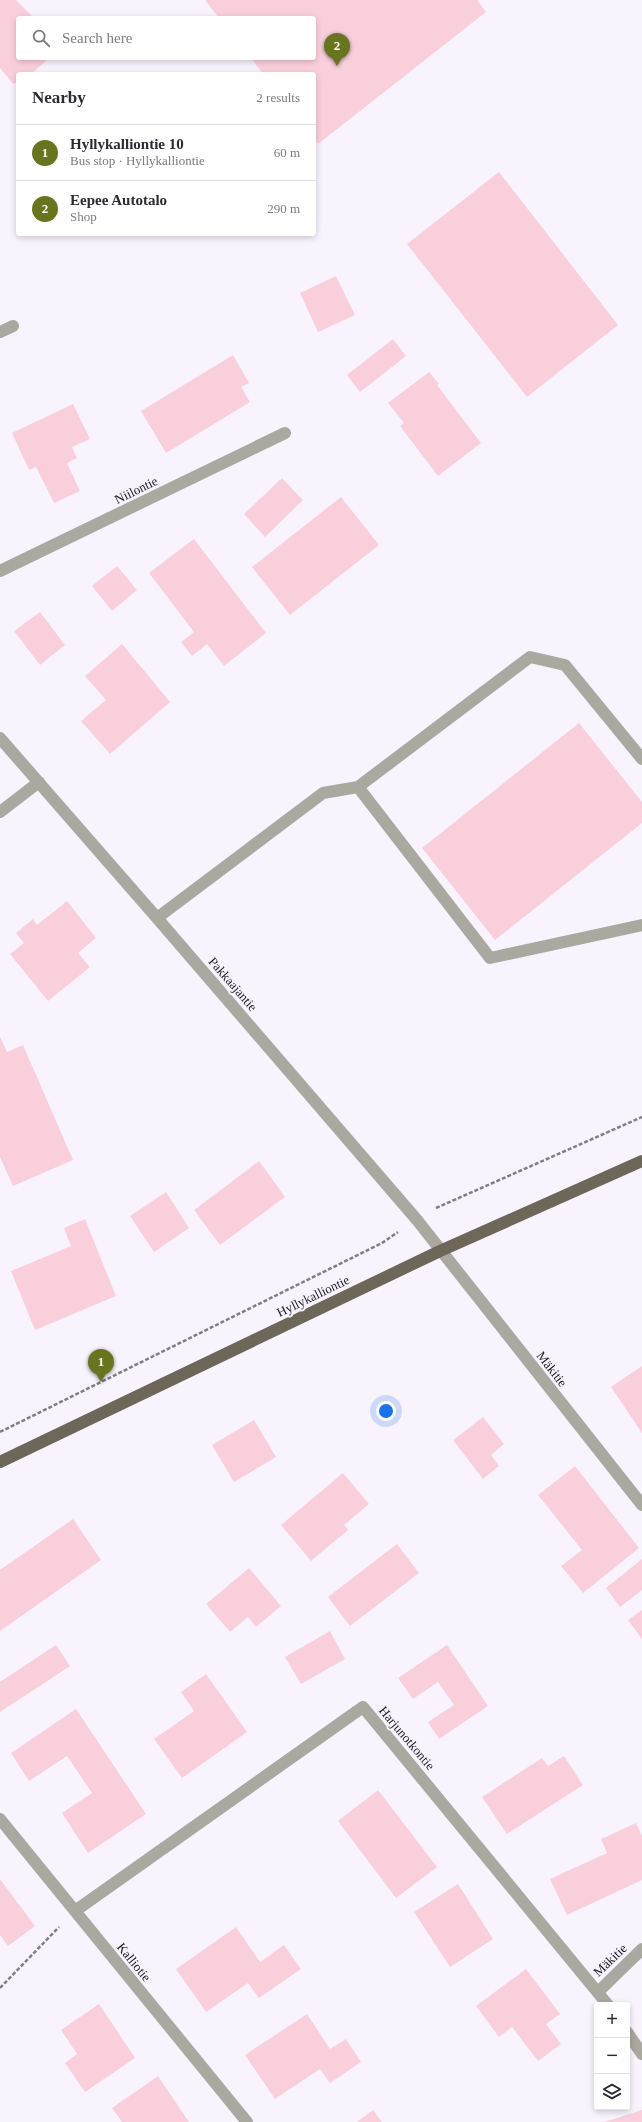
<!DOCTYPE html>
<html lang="en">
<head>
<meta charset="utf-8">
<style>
	:root { --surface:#fff; --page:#f2f2f3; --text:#2b2b33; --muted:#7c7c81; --line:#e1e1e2; --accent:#69741f }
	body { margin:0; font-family:Georgia,serif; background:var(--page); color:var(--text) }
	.controls { position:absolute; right:12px; bottom:12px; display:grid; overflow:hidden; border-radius:4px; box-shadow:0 2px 6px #0003 }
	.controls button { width:36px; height:36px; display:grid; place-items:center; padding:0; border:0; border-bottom:1px solid var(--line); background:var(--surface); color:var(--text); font:20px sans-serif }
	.you { position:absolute; left:386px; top:1411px; width:14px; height:14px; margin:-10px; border:3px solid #fff; border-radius:50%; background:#1a73e8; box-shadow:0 0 0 6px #1a73e833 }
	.badge { display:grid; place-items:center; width:26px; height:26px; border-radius:50%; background:var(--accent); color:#fff; font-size:13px; font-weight:700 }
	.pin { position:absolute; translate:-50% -33px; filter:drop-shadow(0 1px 2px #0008) }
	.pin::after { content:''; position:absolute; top:21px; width:14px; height:12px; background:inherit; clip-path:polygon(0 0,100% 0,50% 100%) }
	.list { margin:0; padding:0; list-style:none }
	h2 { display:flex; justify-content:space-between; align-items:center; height:52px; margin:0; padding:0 16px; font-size:17px }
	h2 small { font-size:13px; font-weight:400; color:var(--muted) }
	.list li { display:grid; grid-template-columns:26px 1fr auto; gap:12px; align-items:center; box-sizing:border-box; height:56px; padding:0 16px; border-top:1px solid var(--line) }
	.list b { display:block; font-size:15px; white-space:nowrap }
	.list p { margin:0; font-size:13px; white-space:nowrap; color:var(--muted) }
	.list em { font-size:13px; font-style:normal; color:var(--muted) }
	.icon { flex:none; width:22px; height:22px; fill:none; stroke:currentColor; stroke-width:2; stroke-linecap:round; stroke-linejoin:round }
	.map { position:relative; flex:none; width:642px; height:2122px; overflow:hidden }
	.search { position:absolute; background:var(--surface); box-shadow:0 2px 6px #0003; left:16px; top:16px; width:300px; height:44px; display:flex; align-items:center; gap:10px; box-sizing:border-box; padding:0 14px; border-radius:4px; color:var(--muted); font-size:15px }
	.panel { position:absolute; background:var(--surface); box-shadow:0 2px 6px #0003; left:16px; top:72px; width:300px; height:164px; border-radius:4px }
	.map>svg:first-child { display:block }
	.building { fill:#facfdc }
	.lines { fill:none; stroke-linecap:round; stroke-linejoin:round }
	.path { stroke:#817d85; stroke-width:2.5; stroke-dasharray:4 2; stroke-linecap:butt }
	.minor { stroke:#aba89f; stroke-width:12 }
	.major { stroke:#6d6759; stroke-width:12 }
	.labels { text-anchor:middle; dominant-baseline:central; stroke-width:4; stroke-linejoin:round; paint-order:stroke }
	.street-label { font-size:13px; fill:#1e1a21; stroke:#f9f3fe }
</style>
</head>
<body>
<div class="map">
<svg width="642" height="2122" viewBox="0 0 642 2122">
	<rect width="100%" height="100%" fill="#f9f3fe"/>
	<!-- building -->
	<path class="building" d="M 0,0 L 16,0 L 32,16 L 30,18 L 18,18 L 18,58 L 49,58 L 31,74 L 18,74 L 18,82 L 13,84 L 0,68 Z
		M 205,0 L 477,0 L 486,12 L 318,144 L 314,138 L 314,74 L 263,74 L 251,58 L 314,58 L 314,18 L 219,18 Z
		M 499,172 L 618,325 L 527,397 L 407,244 Z
		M 336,276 L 355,315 L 318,332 L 300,293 Z
		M 393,339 L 406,356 L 360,392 L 347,375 Z
		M 233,355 L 249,383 L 241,387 L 250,402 L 166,453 L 141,411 Z
		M 429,372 L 439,384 L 437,385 L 481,443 L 438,476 L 400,426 L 404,423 L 388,403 Z
		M 73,404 L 90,439 L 72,447 L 77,458 L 67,463 L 80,491 L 54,503 L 36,467 L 29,470 L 12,433 Z
		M 282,478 L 303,500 L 265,537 L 244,514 Z
		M 341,497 L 379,545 L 290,615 L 252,567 Z
		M 194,539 L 266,633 L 224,666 L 207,644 L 192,656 L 181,642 L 194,632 L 149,573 Z
		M 117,566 L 137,590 L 112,611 L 92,586 Z
		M 40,612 L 65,645 L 40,665 L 14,631 Z
		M 122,644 L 170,702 L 110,754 L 81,721 L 106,700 L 85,676 Z
		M 579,723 L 642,802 L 642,823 L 495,940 L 422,848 Z
		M 67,901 L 96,938 L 78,953 L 90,967 L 48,1001 L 10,954 L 24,943 L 16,933 L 33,919 L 37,925 Z
		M 0,1037 L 7,1052 L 23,1045 L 73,1160 L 13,1186 L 0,1157 Z
		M 259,1161 L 285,1197 L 220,1245 L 194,1210 Z
		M 166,1192 L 189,1228 L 154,1252 L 130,1216 Z
		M 85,1219 L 116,1296 L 35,1330 L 11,1271 L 71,1246 L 64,1228 Z
		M 642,1366 L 642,1433 L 611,1387 Z
		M 483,1417 L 504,1444 L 491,1455 L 499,1466 L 483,1479 L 453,1440 Z
		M 254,1420 L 276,1457 L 234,1482 L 212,1445 Z
		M 575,1466 L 639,1548 L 583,1593 L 561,1566 L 582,1550 L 538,1495 Z
		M 343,1473 L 369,1504 L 344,1525 L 348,1530 L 311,1561 L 281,1525 Z
		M 73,1519 L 101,1560 L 0,1631 L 0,1570 Z
		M 397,1544 L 419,1573 L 350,1626 L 328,1597 Z
		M 642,1559 L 642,1590 L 620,1607 L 606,1588 Z
		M 249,1568 L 281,1606 L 256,1627 L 248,1617 L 230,1632 L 206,1604 Z
		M 642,1610 L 642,1639 L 628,1620 Z
		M 330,1631 L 345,1659 L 301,1684 L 285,1657 Z
		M 56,1645 L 70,1666 L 0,1712 L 0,1682 Z
		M 447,1645 L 488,1706 L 439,1739 L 428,1722 L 454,1705 L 438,1682 L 413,1699 L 398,1678 Z
		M 206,1674 L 247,1732 L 182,1778 L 154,1739 L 194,1711 L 181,1692 Z
		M 76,1709 L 146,1814 L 88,1853 L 62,1813 L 92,1793 L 67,1756 L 29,1781 L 11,1753 Z
		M 564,1756 L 583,1785 L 507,1834 L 482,1797 L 542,1758 L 548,1766 Z
		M 378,1790 L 437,1867 L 396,1898 L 338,1821 Z
		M 636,1823 L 642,1836 L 642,1880 L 567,1915 L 550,1879 L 607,1853 L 601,1839 Z
		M 0,1879 L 35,1926 L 8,1946 L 0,1935 Z
		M 458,1884 L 493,1939 L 450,1967 L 414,1912 Z
		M 236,1927 L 260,1962 L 284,1945 L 301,1969 L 259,1998 L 248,1983 L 206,2012 L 176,1969 Z
		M 526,1969 L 560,2014 L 546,2024 L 561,2044 L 538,2061 L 512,2027 L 499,2037 L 476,2006 Z
		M 99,2004 L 135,2058 L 85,2092 L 65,2063 L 77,2054 L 61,2030 Z
		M 307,2014 L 330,2049 L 346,2039 L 361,2062 L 330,2083 L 320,2069 L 275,2099 L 245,2055 Z
		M 158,2076 L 189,2122 L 122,2122 L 112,2108 Z
		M 373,2110 L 382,2122 L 357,2122 Z
		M 642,2110 L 642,2122 L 604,2122 Z"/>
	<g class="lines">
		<!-- path -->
		<path class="path" d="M 436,1208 L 642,1117
			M 0,1432 L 382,1243 L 398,1232
			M 0,1988 L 59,1927"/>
		<!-- minor -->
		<path class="minor" d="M 0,332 L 13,326
			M 0,571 L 285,433
			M 0,738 L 157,918 L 417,1220 L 642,1505
			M 358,787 L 530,657 L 565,665 L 642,759
			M 0,812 L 39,782
			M 157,918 L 323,793 L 358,787 L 490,958 L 642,925
			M 0,1819 L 247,2122
			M 75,1911 L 363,1707 L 608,2005
			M 598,1992 L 642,1949
			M 627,2032 L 642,2054"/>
		<!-- major -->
		<path class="major" d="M 0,1462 L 440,1251 L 642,1161"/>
	</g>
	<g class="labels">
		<!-- street labels -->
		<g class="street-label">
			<text transform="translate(136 490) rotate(-26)">Niilontie</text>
			<text transform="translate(233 984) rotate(49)">Pakkaajantie</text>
			<text transform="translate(313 1296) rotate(-26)">Hyllykalliontie</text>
			<text transform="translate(552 1369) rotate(52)">Mäkitie</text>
			<text transform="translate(407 1738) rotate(50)">Harjunotkontie</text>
			<text transform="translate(610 1960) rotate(-44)">Mäkitie</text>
			<text transform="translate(134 1962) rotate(51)">Kalliotie</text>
		</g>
	</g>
</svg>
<div class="controls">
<button>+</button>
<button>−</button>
<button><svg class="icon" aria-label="layers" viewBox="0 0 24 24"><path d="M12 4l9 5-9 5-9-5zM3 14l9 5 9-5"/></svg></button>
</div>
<div class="you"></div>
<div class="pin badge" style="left:101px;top:1382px">1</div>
<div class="pin badge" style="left:337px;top:66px">2</div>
<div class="search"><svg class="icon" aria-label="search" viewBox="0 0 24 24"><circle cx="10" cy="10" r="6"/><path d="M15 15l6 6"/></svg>Search here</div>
<section class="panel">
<h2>Nearby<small>2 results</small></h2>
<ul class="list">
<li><span class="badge">1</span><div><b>Hyllykalliontie 10</b><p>Bus stop · Hyllykalliontie</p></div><em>60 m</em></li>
<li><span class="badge">2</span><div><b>Eepee Autotalo</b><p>Shop</p></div><em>290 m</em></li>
</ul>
</section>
</div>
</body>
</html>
